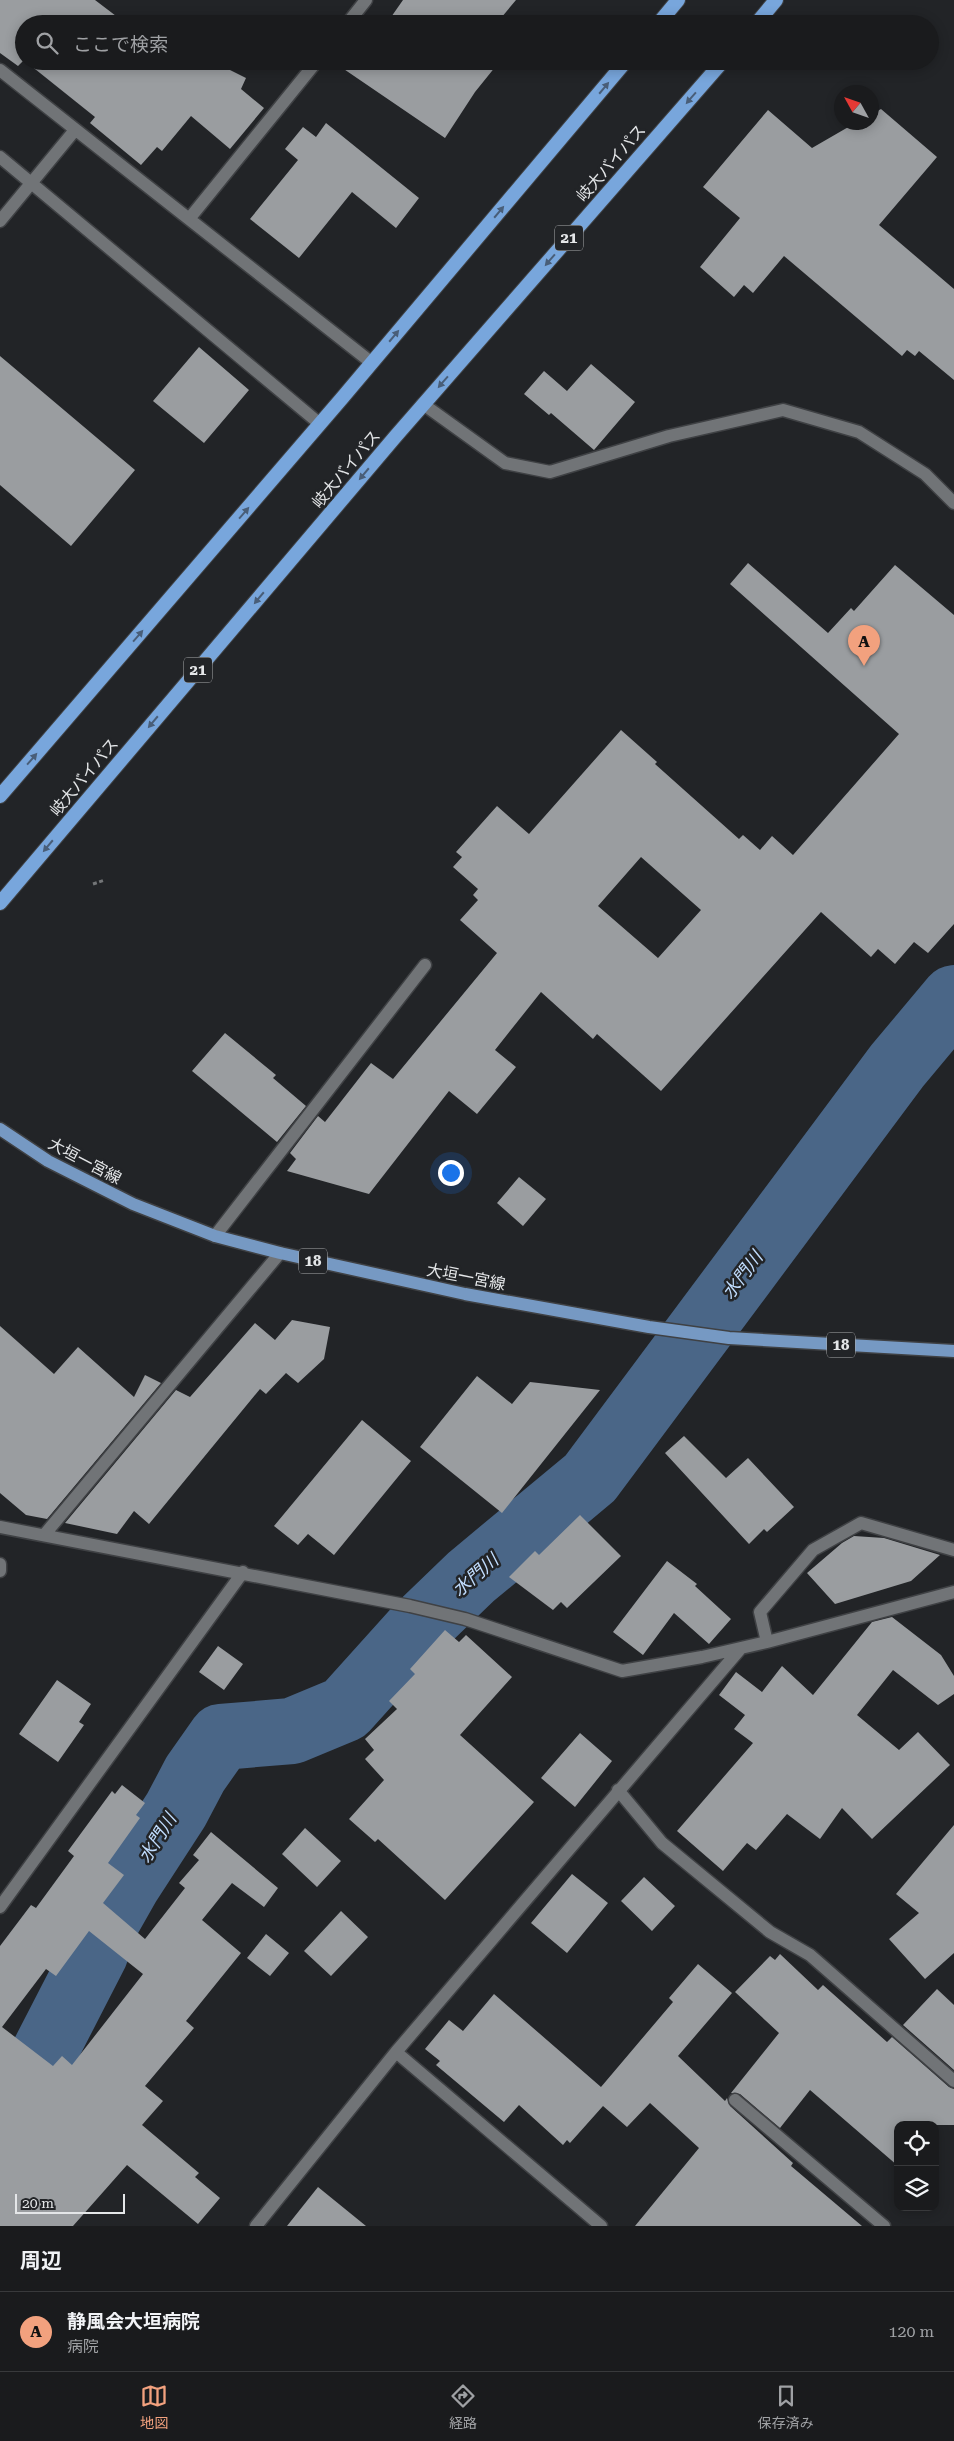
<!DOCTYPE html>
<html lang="ja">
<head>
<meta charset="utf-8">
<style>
	:root { --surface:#1a1b1d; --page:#232426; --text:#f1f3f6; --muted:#9fa1a4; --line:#38393b; --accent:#f2a17e }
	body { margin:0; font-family:"Roboto Serif","Noto Sans JP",serif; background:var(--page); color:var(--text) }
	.controls { position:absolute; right:15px; bottom:15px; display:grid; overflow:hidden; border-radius:10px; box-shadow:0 2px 12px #0003 }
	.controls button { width:45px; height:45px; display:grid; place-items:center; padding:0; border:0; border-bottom:1px solid var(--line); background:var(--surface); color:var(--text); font:25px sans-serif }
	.compass { position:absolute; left:834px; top:85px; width:45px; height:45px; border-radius:50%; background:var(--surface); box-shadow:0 2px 12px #0003; rotate:310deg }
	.scale { position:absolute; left:15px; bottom:12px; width:110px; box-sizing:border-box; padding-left:5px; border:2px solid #e4e6e8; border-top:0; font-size:14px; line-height:18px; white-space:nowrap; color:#e4e6e8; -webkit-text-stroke:4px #222427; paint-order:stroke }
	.you { position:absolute; left:450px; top:1172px; width:18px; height:18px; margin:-12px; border:4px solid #fff; border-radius:50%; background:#1a73e8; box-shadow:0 0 0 8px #1a73e833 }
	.badge { display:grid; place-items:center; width:32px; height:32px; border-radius:50%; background:var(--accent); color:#111; font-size:16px; font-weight:700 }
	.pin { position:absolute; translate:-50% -41px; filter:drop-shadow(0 1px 2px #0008) }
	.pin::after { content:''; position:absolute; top:26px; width:18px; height:15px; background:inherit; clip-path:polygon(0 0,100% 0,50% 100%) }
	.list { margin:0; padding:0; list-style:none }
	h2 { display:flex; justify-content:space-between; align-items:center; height:65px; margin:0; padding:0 20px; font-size:21px }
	h2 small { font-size:16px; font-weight:400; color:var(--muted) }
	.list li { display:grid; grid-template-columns:32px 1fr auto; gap:15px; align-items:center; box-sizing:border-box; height:80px; padding:0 20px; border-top:1px solid var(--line) }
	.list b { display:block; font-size:19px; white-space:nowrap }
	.list p { margin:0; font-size:16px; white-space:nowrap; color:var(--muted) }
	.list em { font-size:16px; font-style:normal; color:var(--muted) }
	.icon { flex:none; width:28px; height:28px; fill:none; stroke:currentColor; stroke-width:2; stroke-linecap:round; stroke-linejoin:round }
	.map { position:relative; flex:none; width:954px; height:2226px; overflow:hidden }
	.search { position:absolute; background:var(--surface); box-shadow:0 2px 12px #0003; left:15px; right:15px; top:15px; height:55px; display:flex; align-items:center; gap:12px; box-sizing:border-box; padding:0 18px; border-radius:28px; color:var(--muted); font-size:19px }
	.sheet { height:145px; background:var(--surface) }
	nav { display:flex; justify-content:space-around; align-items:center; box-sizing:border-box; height:70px; border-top:1px solid var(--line); background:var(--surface); font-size:14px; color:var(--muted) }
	nav a { display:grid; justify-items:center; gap:2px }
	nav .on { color:var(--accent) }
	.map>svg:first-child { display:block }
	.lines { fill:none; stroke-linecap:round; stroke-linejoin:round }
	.river { stroke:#4a6687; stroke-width:66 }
	.building { fill:#9a9da0; fill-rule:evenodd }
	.minor-casing { stroke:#3f4144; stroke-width:15 }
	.primary-casing { stroke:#3f4144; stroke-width:15 }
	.trunk-casing { stroke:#3f4144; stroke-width:16 }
	.path { stroke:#737577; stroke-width:3; stroke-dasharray:4 2.5; stroke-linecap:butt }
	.minor { stroke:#717477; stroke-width:12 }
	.primary { stroke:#7699c3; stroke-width:12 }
	.trunk { stroke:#78a6dc; stroke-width:14 }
	.oneway { fill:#495e78 }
	.labels { text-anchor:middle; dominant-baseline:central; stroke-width:5; stroke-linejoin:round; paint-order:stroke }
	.shield { fill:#222427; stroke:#aaacae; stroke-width:1 }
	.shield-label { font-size:15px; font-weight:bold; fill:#e4e6e8 }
	.street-label { font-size:16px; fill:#e4e6e8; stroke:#222427 }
	.water-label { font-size:18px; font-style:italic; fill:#c0dcfd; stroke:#222427 }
</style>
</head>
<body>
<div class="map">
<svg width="954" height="2226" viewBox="0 0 954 2226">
	<rect width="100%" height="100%" fill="#222427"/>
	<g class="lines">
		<!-- river -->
		<path class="river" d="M 0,2114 L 20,2089 L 42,2057 L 95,1954 L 107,1921 L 128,1884 L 176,1810 L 195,1774 L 221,1737 L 292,1731 L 345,1709 L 417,1629 L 471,1577 L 590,1478 L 897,1066 L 954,998"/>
	</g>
	<!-- building -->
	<path class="building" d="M 0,0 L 95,0 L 120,19 L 116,24 L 24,24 L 24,60 L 18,66 L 0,53 Z
		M 403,0 L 516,0 L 496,24 L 394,24 L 389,20 Z
		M 25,61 L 212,61 L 246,78 L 241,89 L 264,108 L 230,149 L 191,116 L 162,151 L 157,147 L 141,165 L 90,123 L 95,117 Z
		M 332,61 L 500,61 L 475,92 L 445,138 Z
		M 881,109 L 937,157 L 879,225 L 954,289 L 954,380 L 919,351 L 915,356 L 907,350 L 902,356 L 784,256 L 753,293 L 744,285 L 734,297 L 700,267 L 740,218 L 703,187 L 768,110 L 812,148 L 857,122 L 872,122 L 872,114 Z
		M 326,123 L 419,198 L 396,228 L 352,192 L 299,258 L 250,219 L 298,160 L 285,149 L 303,127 L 316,137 Z
		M 199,347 L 249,390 L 204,443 L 153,401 Z
		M 0,356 L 135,470 L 71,546 L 0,485 Z
		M 591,364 L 635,402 L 594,450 L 551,413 L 549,415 L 524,394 L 544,371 L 567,391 Z
		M 748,563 L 828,633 L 851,608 L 854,611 L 895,565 L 954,615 L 954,924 L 928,953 L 914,942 L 895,964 L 878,949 L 871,957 L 821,912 L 661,1091 L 597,1034 L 593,1039 L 541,992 L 495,1050 L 516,1067 L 477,1114 L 449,1091 L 369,1194 L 287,1171 L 296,1159 L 290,1153 L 318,1116 L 325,1122 L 371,1063 L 393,1079 L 497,953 L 460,920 L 478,900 L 473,895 L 478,889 L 453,867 L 462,857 L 456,852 L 497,806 L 529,834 L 621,730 L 657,762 L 655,764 L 739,839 L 743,835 L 760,850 L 772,836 L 793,855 L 899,734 L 730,584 ZM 641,857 L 701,910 L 658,958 L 598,906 Z
		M 225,1033 L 276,1075 L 273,1078 L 306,1106 L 277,1142 L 192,1071 Z
		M 519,1177 L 546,1199 L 523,1226 L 497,1203 Z
		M 292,1320 L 330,1327 L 324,1359 L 298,1383 L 286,1373 L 266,1394 L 260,1389 L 149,1524 L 134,1511 L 117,1534 L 65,1523 L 176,1390 L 190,1397 L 255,1323 L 275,1340 Z
		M 0,1326 L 54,1374 L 78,1347 L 134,1397 L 145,1375 L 161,1383 L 47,1519 L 26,1515 L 0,1493 Z
		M 477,1376 L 512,1404 L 530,1382 L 600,1390 L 502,1513 L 420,1447 Z
		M 362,1420 L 411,1461 L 334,1555 L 308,1534 L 298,1545 L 274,1526 Z
		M 684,1436 L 726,1478 L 748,1458 L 794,1507 L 767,1532 L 764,1529 L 749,1544 L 665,1453 Z
		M 580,1515 L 621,1556 L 567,1608 L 561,1602 L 553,1610 L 509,1577 L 535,1551 L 539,1555 Z
		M 854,1536 L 884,1538 L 940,1555 L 911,1581 L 835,1604 L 807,1573 L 842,1543 Z
		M 667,1561 L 697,1584 L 695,1586 L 731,1619 L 709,1644 L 674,1613 L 643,1655 L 613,1632 Z
		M 892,1617 L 941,1655 L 954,1676 L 954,1694 L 938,1705 L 893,1670 L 857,1715 L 899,1750 L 918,1732 L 950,1765 L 872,1839 L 842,1808 L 820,1839 L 787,1814 L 756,1850 L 747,1843 L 723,1871 L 677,1831 L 753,1743 L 734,1729 L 745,1715 L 719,1695 L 736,1672 L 762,1692 L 782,1666 L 813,1695 L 872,1622 Z
		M 445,1630 L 459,1642 L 466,1635 L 512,1677 L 460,1735 L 534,1802 L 445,1900 L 378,1839 L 375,1842 L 349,1819 L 384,1780 L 365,1759 L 374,1750 L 365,1739 L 397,1709 L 389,1701 L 415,1674 L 410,1669 Z
		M 218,1646 L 243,1664 L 224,1690 L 199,1672 Z
		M 57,1680 L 91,1704 L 79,1722 L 84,1725 L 58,1762 L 19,1734 Z
		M 580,1733 L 612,1761 L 575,1807 L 541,1778 Z
		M 122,1785 L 145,1803 L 136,1815 L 140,1818 L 108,1863 L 124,1875 L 103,1903 L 145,1939 L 185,1888 L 179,1883 L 199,1860 L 193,1855 L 211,1832 L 278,1888 L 264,1907 L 232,1883 L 202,1920 L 241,1953 L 186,2021 L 194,2028 L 145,2086 L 163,2101 L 142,2125 L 199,2173 L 195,2177 L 220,2198 L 198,2224 L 127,2165 L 73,2226 L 0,2226 L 0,1946 L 31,1905 L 36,1908 L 74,1856 L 68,1851 L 112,1791 L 115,1794 ZM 89,1931 L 143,1974 L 72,2065 L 62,2056 L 53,2066 L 2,2027 L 46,1969 L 56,1976 Z
		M 954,1825 L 954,1953 L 925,1979 L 889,1939 L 919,1913 L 896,1894 Z
		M 305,1828 L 341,1861 L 317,1887 L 282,1854 Z
		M 572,1874 L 608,1903 L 567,1953 L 531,1923 Z
		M 644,1877 L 675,1906 L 652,1931 L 621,1901 Z
		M 341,1911 L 368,1937 L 331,1976 L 304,1951 Z
		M 266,1934 L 289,1953 L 270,1976 L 247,1958 Z
		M 780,1954 L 818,1990 L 823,1985 L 887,2042 L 892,2037 L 949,2087 L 954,2089 L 954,2125 L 898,2125 L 898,2166 L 810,2090 L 780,2128 L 740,2094 L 731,2093 L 779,2033 L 735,1992 L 770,1956 L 775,1960 Z
		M 698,1964 L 732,1993 L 678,2056 L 725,2101 L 727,2098 L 730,2106 L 793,2163 L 791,2166 L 862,2226 L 635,2226 L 699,2148 L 650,2103 L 627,2127 L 603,2106 L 570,2143 L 567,2140 L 563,2145 L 519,2105 L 504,2122 L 436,2065 L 440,2061 L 425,2049 L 449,2020 L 463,2031 L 494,1994 L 601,2087 L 673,2002 L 669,1998 Z
		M 937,1989 L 954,2005 L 954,2070 L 903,2025 Z
		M 318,2187 L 366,2226 L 287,2226 Z"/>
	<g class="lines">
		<!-- minor casing -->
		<g class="minor-casing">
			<path id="minor" d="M 347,24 L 366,0
				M 0,70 L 189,219 L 317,61
				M 0,157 L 320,424
				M 189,219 L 372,363
				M 0,221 L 75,130
				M 423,404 L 505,463 L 550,472 L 669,436 L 783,410 L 859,432 L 925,474 L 954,503
				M 215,1236 L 425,965
				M 0,1527 L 410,1606 L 465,1619 L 622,1671 L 702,1657 L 767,1642 L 954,1592
				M 45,1534 L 280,1253
				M 0,1564 L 0,1571
				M 767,1642 L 760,1612 L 813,1550 L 861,1523 L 954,1550
				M 618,1790 L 662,1843 L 770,1932 L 810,1955 L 954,2081
				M 0,1907 L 243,1572
				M 396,2052 L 601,2226
				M 735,2100 L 884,2226
				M 256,2226 L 396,2052 L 741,1648"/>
		</g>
		<!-- primary casing -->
		<g class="primary-casing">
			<path id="primary" d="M 0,1129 L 48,1161 L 133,1204 L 215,1236 L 280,1253 L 465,1294 L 649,1327 L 729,1338 L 954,1351"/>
		</g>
		<!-- trunk casing -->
		<g class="trunk-casing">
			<path id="trunk" d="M 658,24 L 678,0
				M 756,24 L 776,0
				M 0,796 L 343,397 L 626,61
				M 0,903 L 395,437 L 723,61"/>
		</g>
		<!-- path -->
		<path class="path" d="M 93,884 L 105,880"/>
		<!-- minor -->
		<use href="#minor" class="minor"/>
		<!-- primary -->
		<use href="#primary" class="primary"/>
		<!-- trunk -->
		<use href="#trunk" class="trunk"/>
	</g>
	<!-- one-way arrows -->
	<defs><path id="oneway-solid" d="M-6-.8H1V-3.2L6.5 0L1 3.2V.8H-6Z" transform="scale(1.25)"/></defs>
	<g class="oneway">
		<use href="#oneway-solid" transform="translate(604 88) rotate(-50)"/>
		<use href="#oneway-solid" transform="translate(691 98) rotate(131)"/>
		<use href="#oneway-solid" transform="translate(499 212) rotate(-50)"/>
		<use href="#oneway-solid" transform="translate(550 260) rotate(131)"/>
		<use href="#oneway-solid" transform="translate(394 336) rotate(-50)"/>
		<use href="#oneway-solid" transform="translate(443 382) rotate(131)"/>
		<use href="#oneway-solid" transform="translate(364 474) rotate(130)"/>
		<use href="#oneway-solid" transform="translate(244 513) rotate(-49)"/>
		<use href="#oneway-solid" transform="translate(259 598) rotate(130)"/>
		<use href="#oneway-solid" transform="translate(138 636) rotate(-49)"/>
		<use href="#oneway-solid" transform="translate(153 722) rotate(130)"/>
		<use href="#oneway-solid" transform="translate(32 759) rotate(-49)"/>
		<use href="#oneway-solid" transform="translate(48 846) rotate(130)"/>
	</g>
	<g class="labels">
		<!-- shield labels -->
		<g class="shield">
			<rect x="555" y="225.5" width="28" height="25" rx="4"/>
			<rect x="184" y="657.5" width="28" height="25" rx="4"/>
			<rect x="299" y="1248.5" width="28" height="25" rx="4"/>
			<rect x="827" y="1332.5" width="28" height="25" rx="4"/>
		</g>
		<g class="shield-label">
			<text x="569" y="238">21</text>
			<text x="198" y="670">21</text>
			<text x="313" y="1261">18</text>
			<text x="841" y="1345">18</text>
		</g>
		<!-- street labels -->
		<g class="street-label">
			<text transform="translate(611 163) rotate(-49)">岐大バイパス</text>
			<text transform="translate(346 469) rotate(-50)">岐大バイパス</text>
			<text transform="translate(84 777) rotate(-50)">岐大バイパス</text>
			<text transform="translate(85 1161) rotate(28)">大垣一宮線</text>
			<text transform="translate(466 1277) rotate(11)">大垣一宮線</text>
		</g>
		<!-- water labels -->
		<g class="water-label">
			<text transform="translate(742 1275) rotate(-53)">水門川</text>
			<text transform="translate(475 1575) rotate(-41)">水門川</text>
			<text transform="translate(157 1838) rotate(-58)">水門川</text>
		</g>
	</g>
</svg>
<div class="controls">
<button><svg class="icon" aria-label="locate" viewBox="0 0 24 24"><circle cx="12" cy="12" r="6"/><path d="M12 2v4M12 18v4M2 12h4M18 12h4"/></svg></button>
<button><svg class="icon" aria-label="layers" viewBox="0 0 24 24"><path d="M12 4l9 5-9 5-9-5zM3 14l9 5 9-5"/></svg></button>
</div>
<svg class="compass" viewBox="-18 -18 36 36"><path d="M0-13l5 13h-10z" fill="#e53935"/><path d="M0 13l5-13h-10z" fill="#9fa1a4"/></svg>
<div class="scale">20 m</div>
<div class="you"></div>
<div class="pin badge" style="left:864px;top:666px">A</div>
<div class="search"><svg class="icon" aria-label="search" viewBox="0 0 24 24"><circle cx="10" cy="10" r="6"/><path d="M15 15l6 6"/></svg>ここで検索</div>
</div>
<section class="sheet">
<h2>周辺<small></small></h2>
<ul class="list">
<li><span class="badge">A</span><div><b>静風会大垣病院</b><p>病院</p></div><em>120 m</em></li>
</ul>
</section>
<nav>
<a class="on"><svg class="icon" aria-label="map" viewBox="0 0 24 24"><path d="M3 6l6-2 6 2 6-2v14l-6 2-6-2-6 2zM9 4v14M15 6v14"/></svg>地図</a>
<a><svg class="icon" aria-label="directions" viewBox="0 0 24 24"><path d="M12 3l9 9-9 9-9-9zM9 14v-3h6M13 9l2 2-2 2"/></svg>経路</a>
<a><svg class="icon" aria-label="saved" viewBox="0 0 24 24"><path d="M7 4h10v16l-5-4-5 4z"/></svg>保存済み</a>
</nav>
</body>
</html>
